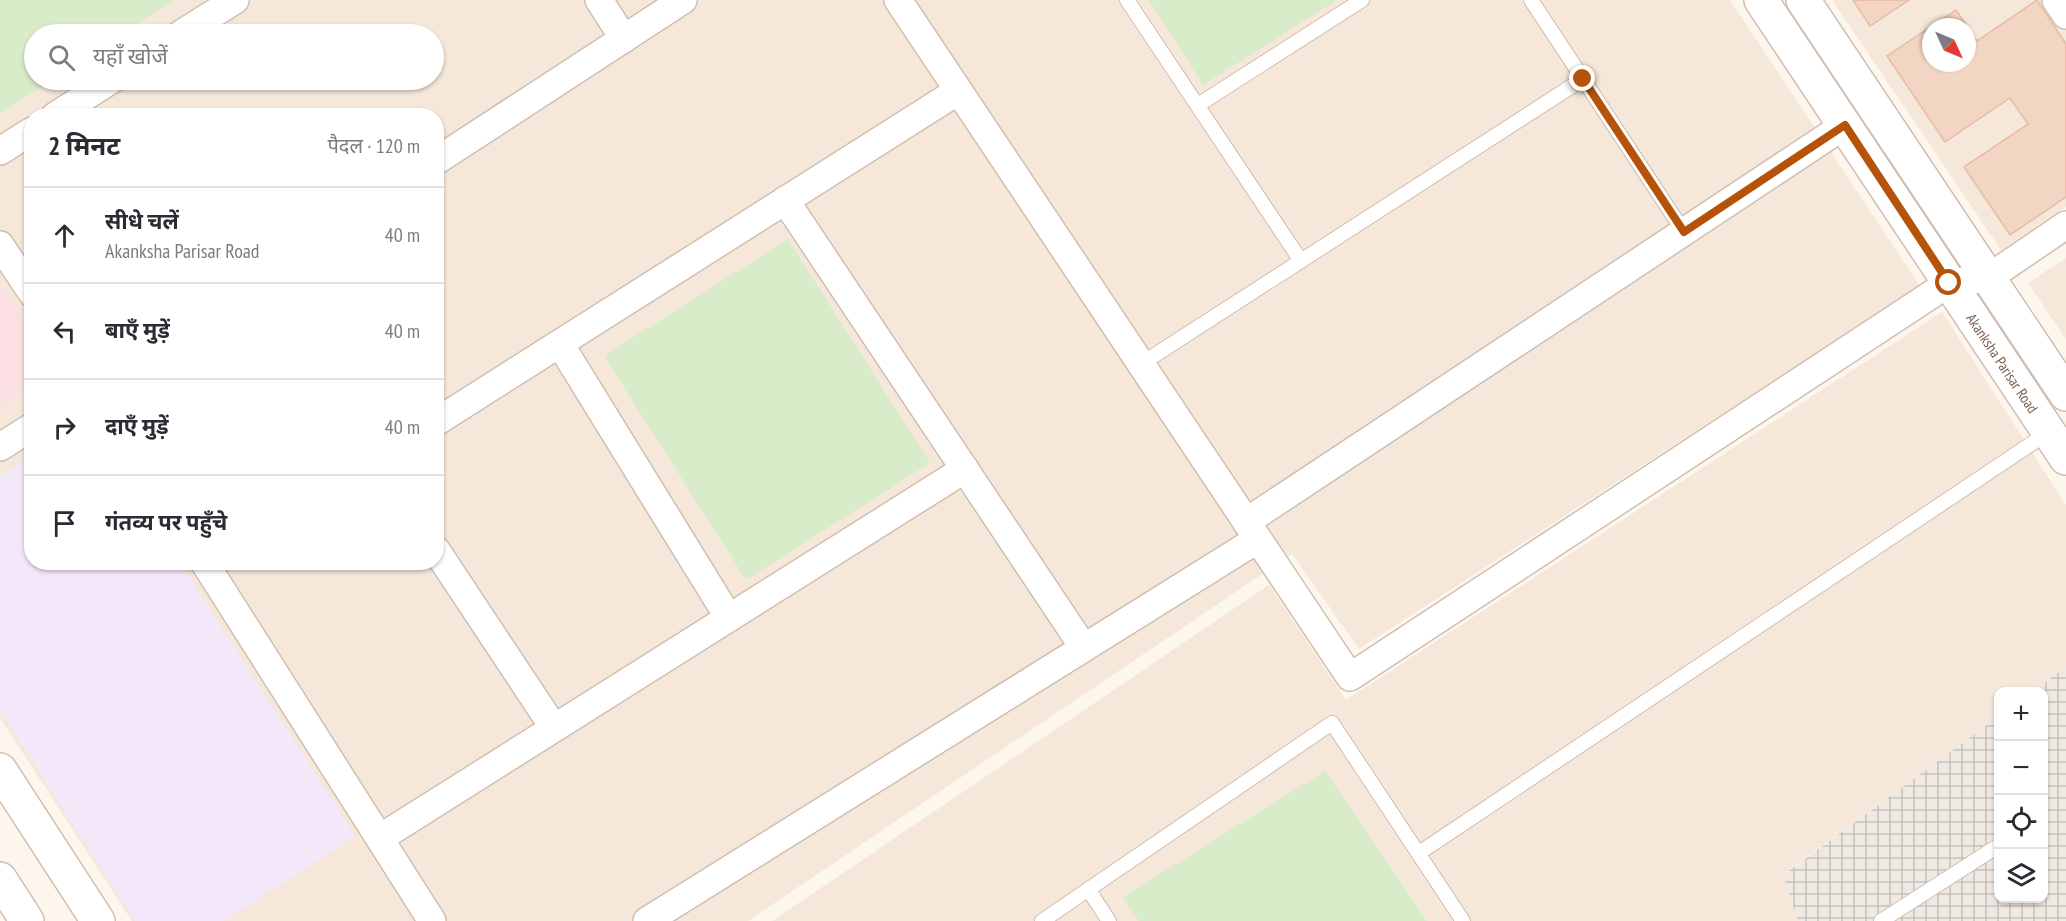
<!DOCTYPE html>
<html lang="hi">
<head>
<meta charset="utf-8">
<style>
	:root { --surface:#fff; --page:#f2f2f3; --text:#2b2b33; --muted:#7c7c81; --line:#e1e1e2 }
	body { margin:0; font-family:"PT Sans Narrow","Noto Sans Devanagari",sans-serif; background:var(--page); color:var(--text) }
	.controls { position:absolute; right:18px; bottom:18px; display:grid; overflow:hidden; border-radius:12px; box-shadow:0 2px 4px #0004 }
	.controls button { width:54px; height:54px; display:grid; place-items:center; padding:0; border:0; border-bottom:2px solid var(--line); background:var(--surface); color:var(--text); font:30px sans-serif }
	.compass { position:absolute; left:1922px; top:18px; width:54px; height:54px; border-radius:50%; background:var(--surface); box-shadow:0 2px 4px #0004; rotate:134deg }
	.stop { position:absolute; width:18px; height:18px; margin:-14px; border:4px solid #b45309; border-radius:50%; background:#fff }
	.stop.end { background:#b45309; border-color:#fff; box-shadow:0 2px 6px #0008 }
	.list { margin:0; padding:0; list-style:none }
	h2 { display:flex; justify-content:space-between; align-items:center; height:78px; margin:0; padding:0 24px; font-size:26px }
	h2 small { font-size:20px; font-weight:400; color:var(--muted) }
	.list li { display:grid; grid-template-columns:39px 1fr auto; gap:18px; align-items:center; box-sizing:border-box; height:96px; padding:0 24px; border-top:2px solid var(--line) }
	.list b { display:block; font-size:22px; white-space:nowrap }
	.list p { margin:0; font-size:20px; white-space:nowrap; color:var(--muted) }
	.list em { font-size:20px; font-style:normal; color:var(--muted) }
	.icon { flex:none; width:33px; height:33px; fill:none; stroke:currentColor; stroke-width:2; stroke-linecap:round; stroke-linejoin:round }
	.map { position:relative; flex:none; width:2066px; height:921px; overflow:hidden }
	.search { position:absolute; background:var(--surface); box-shadow:0 2px 4px #0004; left:24px; top:24px; width:420px; height:66px; display:flex; align-items:center; gap:15px; box-sizing:border-box; padding:0 21px; border-radius:33px; color:var(--muted); font-size:22px }
	.panel { position:absolute; background:var(--surface); box-shadow:0 2px 4px #0004; left:24px; top:108px; width:420px; height:462px; border-radius:24px }
	.map>svg:first-child { display:block }
	.residential { fill:#f5e8da; fill-rule:evenodd }
	.industrial { fill:url(#industrial-grid) }
	.education { fill:#f3e8fa }
	.medical { fill:#fbdfe3 }
	.green { fill:#d8ecc9 }
	.building { fill:#f3d5c3; stroke:#e6bba3; stroke-width:1.5; fill-rule:evenodd }
	.lines { fill:none; stroke-linecap:round; stroke-linejoin:round }
	.service-casing { stroke:#d1beb0; stroke-width:16 }
	.minor-casing { stroke:#d1beb0; stroke-width:30 }
	.tertiary-casing { stroke:#d1beb0; stroke-width:36 }
	.service { stroke:#fff; stroke-width:14 }
	.minor { stroke:#fff; stroke-width:27 }
	.tertiary { stroke:#fff; stroke-width:33 }
	.route { stroke:#b45309; stroke-width:8 }
	.labels { text-anchor:middle; dominant-baseline:central; stroke-width:6; stroke-linejoin:round; paint-order:stroke }
	.street-label { font-size:15px; fill:#7a5c4d; stroke:#fffaf3 }
</style>
</head>
<body>
<div class="map">
<svg width="2066" height="921" viewBox="0 0 2066 921">
	<defs>
		<pattern id="industrial-grid" width="8" height="8" patternUnits="userSpaceOnUse" patternTransform="scale(1.5)"><rect width="8" height="8" fill="#efe9e4"/><path d="M0 4h8M4 0v8" fill="none" stroke="#c7c0bb"/></pattern>
	</defs>
	<rect width="100%" height="100%" fill="#fdf6ec"/>
	<!-- residential -->
	<path class="residential" d="M 0,0 L 1730,0 L 1920,286 L 1359,649 L 1292,554 L 748,921 L 132,921 L 0,718 ZM 34,34 L 434,34 L 434,80 L 34,80 ZM 32,116 L 436,116 L 436,562 L 32,562 Z
		M 1832,0 L 2066,0 L 2066,207 L 2001,250 ZM 1931,27 L 1967,27 L 1967,63 L 1931,63 Z
		M 2066,258 L 2066,339 L 2028,283 Z
		M 1942,312 L 2066,505 L 2066,667 L 2033,691 L 1998,692 L 1998,717 L 1783,874 L 1798,921 L 772,921 L 1269,585 L 1346,700 Z"/>
	<!-- industrial -->
	<path class="industrial" d="M 2066,667 L 2066,921 L 1798,921 L 1783,875 L 1998,717 L 1998,898 L 2044,898 L 2044,692 L 2033,691 Z"/>
	<!-- education -->
	<path class="education" d="M 31,456 L 32,562 L 180,563 L 355,836 L 224,921 L 135,921 L 0,710 L 0,477 Z"/>
	<!-- medical -->
	<path class="medical" d="M 0,285 L 32,333 L 31,385 L 0,406 Z"/>
	<!-- green -->
	<path class="green" d="M 0,0 L 174,0 L 121,34 L 34,34 L 34,80 L 52,80 L 0,113 Z
		M 1149,0 L 1337,0 L 1203,85 Z
		M 788,239 L 930,463 L 746,580 L 604,356 Z
		M 1325,771 L 1427,921 L 1139,921 L 1123,897 Z"/>
	<!-- building -->
	<path class="building" d="M 1853,0 L 1909,0 L 1870,26 Z
		M 2037,0 L 2066,44 L 2066,197 L 2010,235 L 1964,167 L 2028,124 L 2010,98 L 1945,142 L 1887,56 L 1956,10 L 1977,41 ZM 1931,27 L 1967,27 L 1967,63 L 1931,63 Z"/>
	<g class="lines">
		<!-- service casing -->
		<g class="service-casing">
			<path id="service" d="M 1127,0 L 1301,261
				M 1531,0 L 1684,232
				M 1198,105 L 1362,0
				M 1141,364 L 1583,79
				M 1419,853 L 2049,432
				M 1088,889 L 1109,921
				M 1042,921 L 1332,723 L 1463,921
				M 1881,921 L 1998,846"/>
		</g>
		<!-- minor casing -->
		<g class="minor-casing">
			<path id="minor" d="M 599,0 L 624,39
				M 898,0 L 1350,677 L 1949,283 L 1988,278 L 2066,225
				M 2056,0 L 2066,15
				M 181,34 L 235,0
				M 55,116 L 111,80
				M 0,151 L 32,131
				M 436,161 L 683,0
				M 785,200 L 1084,648
				M 0,245 L 32,293
				M 560,344 L 729,618
				M 436,422 L 958,91
				M 0,447 L 32,427
				M 1246,522 L 1845,125
				M 436,550 L 554,728
				M 204,562 L 432,921
				M 380,838 L 965,469
				M 647,921 L 1258,539"/>
		</g>
		<!-- tertiary casing -->
		<g class="tertiary-casing">
			<g id="tertiary">
				<path id="s1" d="M 1761,0 L 2066,458"/>
				<path d="M 1803,0 L 2066,394"/>
				<path d="M 0,770 L 98,921"/>
				<path d="M 0,879 L 27,921"/>
			</g>
		</g>
		<!-- service -->
		<use href="#service" class="service"/>
		<!-- minor -->
		<use href="#minor" class="minor"/>
		<!-- tertiary -->
		<use href="#tertiary" class="tertiary"/>
	</g>
	<g class="lines">
		<!-- route -->
		<path class="route" d="M 1583,79 L 1684,232 L 1845,125 L 1949,283"/>
	</g>
	<g class="labels">
		<!-- street labels -->
		<g class="street-label">
			<text stroke="none"><textPath href="#s1" startOffset="436">Akanksha Parisar Road</textPath></text>
		</g>
	</g>
</svg>
<div class="controls">
<button>+</button>
<button>−</button>
<button><svg class="icon" aria-label="locate" viewBox="0 0 24 24"><circle cx="12" cy="12" r="6"/><path d="M12 2v4M12 18v4M2 12h4M18 12h4"/></svg></button>
<button><svg class="icon" aria-label="layers" viewBox="0 0 24 24"><path d="M12 4l9 5-9 5-9-5zM3 14l9 5 9-5"/></svg></button>
</div>
<svg class="compass" viewBox="-18 -18 36 36"><path d="M0-13l5 13h-10z" fill="#e53935"/><path d="M0 13l5-13h-10z" fill="#7c7c81"/></svg>
<div class="stop" style="left:1949px;top:283px"></div>
<div class="stop end" style="left:1583px;top:79px"></div>
<div class="search"><svg class="icon" aria-label="search" viewBox="0 0 24 24"><circle cx="10" cy="10" r="6"/><path d="M15 15l6 6"/></svg>यहाँ खोजें</div>
<section class="panel">
<h2>2 मिनट<small>पैदल · 120 m</small></h2>
<ul class="list">
<li><svg class="icon" aria-label="ahead" viewBox="0 0 24 24"><path d="M12 20V5M6 11l6-6 6 6"/></svg><div><b>सीधे चलें</b><p>Akanksha Parisar Road</p></div><em>40 m</em></li>
<li><svg class="icon" aria-label="left" viewBox="0 0 24 24"><path d="M17 20v-9H6M10 6l-5 5 5 5"/></svg><div><b>बाएँ मुड़ें</b></div><em>40 m</em></li>
<li><svg class="icon" aria-label="right" viewBox="0 0 24 24"><path d="M7 20v-9h11M14 6l5 5-5 5"/></svg><div><b>दाएँ मुड़ें</b></div><em>40 m</em></li>
<li><svg class="icon" aria-label="arrive" viewBox="0 0 24 24"><path d="M6 21V4h12l-3 4 3 4H6"/></svg><div><b>गंतव्य पर पहुँचे</b></div></li>
</ul>
</section>
</div>
</body>
</html>
